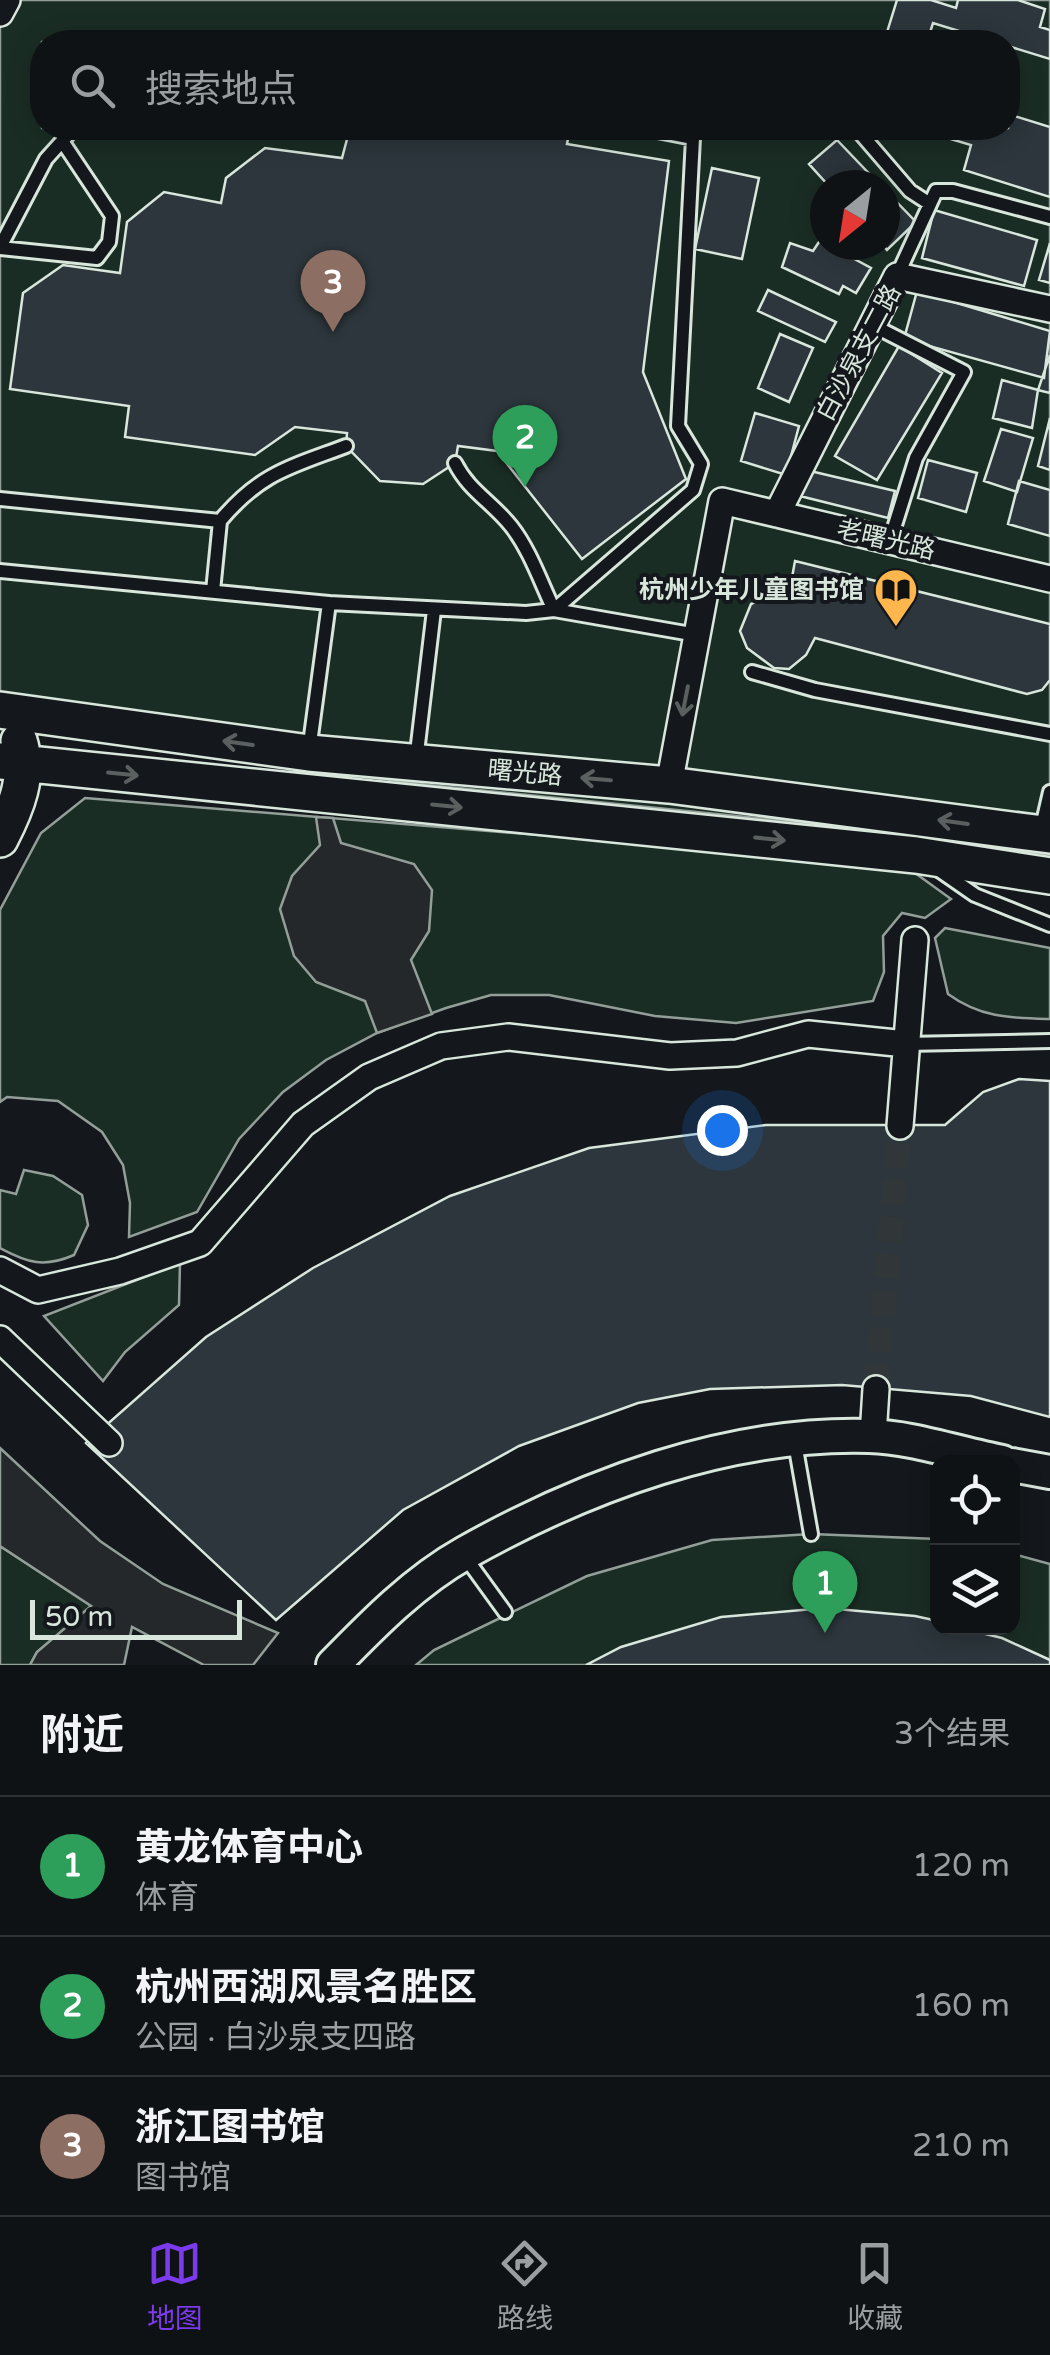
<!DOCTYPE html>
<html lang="zh">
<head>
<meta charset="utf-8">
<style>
	:root { --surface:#0f1215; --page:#181b1e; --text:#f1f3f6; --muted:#9b9ea0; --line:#2f3234; --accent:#7c3aed }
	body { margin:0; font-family:"Varela Round","Noto Sans SC",sans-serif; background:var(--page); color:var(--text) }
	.controls { position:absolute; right:30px; bottom:30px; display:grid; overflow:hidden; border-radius:20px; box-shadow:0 5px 25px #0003 }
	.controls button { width:90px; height:90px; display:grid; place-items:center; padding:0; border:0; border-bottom:2px solid var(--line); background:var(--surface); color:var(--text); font:50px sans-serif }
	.compass { position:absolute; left:810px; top:170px; width:90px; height:90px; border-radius:50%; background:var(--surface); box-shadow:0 5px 25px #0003; rotate:210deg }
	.scale { position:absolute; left:30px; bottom:25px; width:212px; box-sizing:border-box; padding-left:10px; border:5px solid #d8e6dc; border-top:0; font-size:28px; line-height:35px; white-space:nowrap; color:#d8e6dc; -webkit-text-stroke:8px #14181c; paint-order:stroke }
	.you { position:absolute; left:722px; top:1130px; width:35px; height:35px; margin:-25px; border:8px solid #fff; border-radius:50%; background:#1a73e8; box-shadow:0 0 0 15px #1a73e833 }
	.badge { display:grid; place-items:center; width:65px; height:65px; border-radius:50%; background:var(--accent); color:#fff; font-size:32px; font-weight:700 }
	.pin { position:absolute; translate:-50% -82px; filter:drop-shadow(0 2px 5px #0008) }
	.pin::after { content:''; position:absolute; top:52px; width:35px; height:30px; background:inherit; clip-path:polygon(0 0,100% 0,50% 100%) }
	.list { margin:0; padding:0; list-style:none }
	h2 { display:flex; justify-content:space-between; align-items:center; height:130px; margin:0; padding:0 40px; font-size:42px }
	h2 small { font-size:32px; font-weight:400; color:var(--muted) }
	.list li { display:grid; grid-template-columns:65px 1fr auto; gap:30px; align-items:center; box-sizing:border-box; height:140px; padding:0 40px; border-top:2px solid var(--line) }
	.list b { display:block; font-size:38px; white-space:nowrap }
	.list p { margin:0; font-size:32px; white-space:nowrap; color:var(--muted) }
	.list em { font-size:32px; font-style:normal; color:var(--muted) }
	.icon { flex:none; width:55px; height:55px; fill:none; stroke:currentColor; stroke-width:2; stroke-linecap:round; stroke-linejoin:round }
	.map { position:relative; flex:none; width:1050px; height:1665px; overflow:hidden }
	.search { position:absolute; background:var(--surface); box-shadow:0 5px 25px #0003; left:30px; right:30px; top:30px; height:110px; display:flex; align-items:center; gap:25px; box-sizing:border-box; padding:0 35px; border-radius:40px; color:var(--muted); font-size:38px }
	.sheet { height:550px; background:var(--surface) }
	nav { display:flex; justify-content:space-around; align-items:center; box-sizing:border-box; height:140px; border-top:2px solid var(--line); background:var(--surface); font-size:28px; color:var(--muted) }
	nav a { display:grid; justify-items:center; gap:5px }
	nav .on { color:var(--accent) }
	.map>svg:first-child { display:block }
	.green { fill:#1a2d24; stroke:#939e99; stroke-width:2.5; fill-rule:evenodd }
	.parking { fill:#24282b; stroke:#939e99; stroke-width:2.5 }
	.building { fill:#2c363c; stroke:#d8e6dc; stroke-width:2.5 }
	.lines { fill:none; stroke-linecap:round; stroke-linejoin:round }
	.minor-tunnel { stroke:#313739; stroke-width:25; stroke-dasharray:25 12; stroke-linecap:butt }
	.service-casing { stroke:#d8e6dc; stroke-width:18 }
	.minor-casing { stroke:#d8e6dc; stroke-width:30 }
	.tertiary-casing { stroke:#d8e6dc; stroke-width:38 }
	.secondary-casing { stroke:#d8e6dc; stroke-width:40 }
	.service { stroke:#14181c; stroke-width:12 }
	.minor { stroke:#14181c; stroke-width:25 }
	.tertiary { stroke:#14181c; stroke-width:32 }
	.secondary { stroke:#14181c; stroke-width:35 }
	.oneway { stroke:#59605f }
	.labels { text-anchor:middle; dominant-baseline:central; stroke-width:8; stroke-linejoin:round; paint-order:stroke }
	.street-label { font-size:25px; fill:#d8e6dc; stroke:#14181c }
	.poi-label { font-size:25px; font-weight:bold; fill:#d8e6dc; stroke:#14181c; text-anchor:end }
</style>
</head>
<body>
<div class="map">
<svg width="1050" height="1665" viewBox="0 0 1050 1665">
	<rect width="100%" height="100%" fill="#14181c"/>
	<!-- green -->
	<path class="green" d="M 0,0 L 1050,0 L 1050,855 L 875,830 L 428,785 L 0,728 ZM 42,42 L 1008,42 L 1008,128 L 42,128 ZM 825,185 L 885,185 L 885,245 L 825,245 Z
		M 85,798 L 904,865 L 951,899 L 925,918 L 902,913 L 883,936 L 884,972 L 873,1001 L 736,1023 L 655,1016 L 549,995 L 491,995 L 446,1008 L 377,1033 L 326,1060 L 283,1092 L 239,1139 L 197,1212 L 129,1237 L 130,1203 L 123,1165 L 102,1132 L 58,1101 L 7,1097 L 0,1102 L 0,910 L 41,833 Z
		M 945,928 L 1050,948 L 1050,1019 C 1010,1018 981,1018 948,994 L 935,938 Z
		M 24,1170 L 53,1176 L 82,1195 L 88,1225 L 74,1255 C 44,1268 28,1263 0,1248 L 0,1190 L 16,1194 Z
		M 180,1263 L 179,1305 L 125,1352 L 103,1381 L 44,1316 Z
		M 811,1534 L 937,1539 L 938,1628 L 1012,1628 L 1013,1554 L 1050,1564 L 1050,1665 L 416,1665 L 434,1650 L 587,1576 L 712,1540 Z
		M 0,1546 L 92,1606 L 37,1652 L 30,1665 L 0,1665 Z"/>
	<!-- parking -->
	<path class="parking" d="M 316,817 L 333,818 L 341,843 L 414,864 L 432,890 L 429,931 L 411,960 L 432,1014 L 377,1033 L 365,1001 L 316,982 L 294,956 L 280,909 L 292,876 L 320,845 Z
		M 0,1448 L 100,1541 L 163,1584 L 278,1633 L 253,1665 L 204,1665 L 132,1627 L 124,1665 L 30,1665 L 37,1652 L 91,1606 L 0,1546 Z"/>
	<!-- building -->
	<path class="building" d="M 897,0 L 931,0 L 956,8 L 958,0 L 1018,0 L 1045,9 L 1040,27 L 1050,30 L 1050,59 L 933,23 L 927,42 L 884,42 Z
		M 1008,114 L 1050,127 L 1050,197 L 964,170 L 971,145 L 914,128 L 1008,128 Z
		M 350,128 L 570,128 L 567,144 L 669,161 L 643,372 L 686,479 L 582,559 L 497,451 L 458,446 L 455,463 L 423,484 L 380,481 L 346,446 L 347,433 L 295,427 L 255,455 L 125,437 L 129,406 L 10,389 L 23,293 L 63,265 L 120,273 L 127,222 L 164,192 L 221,203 L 226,178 L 265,148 L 342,158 Z
		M 837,140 L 880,185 L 828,185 L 809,164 Z
		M 712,168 L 759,178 L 742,259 L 695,249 Z
		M 885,190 L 916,222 L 887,250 L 883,245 Z
		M 934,210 L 1037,240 L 1024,286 L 922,258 Z
		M 825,233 L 825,245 L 855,245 L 849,256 L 871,268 L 856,293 L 843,286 L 839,294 L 782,267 L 790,243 L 813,251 Z
		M 1050,243 L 1050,283 L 1039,280 Z
		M 768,290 L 836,322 L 825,342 L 758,311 Z
		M 917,291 L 1050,331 L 1044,378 L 904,339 Z
		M 780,334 L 813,348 L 789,402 L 758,388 Z
		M 899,346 L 942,373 L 877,480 L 835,456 Z
		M 1050,355 L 1050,393 L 1038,390 Z
		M 1002,380 L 1038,390 L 1032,428 L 993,418 Z
		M 755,413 L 799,426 L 786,475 L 741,461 Z
		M 1050,418 L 1050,470 L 1038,466 Z
		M 1001,429 L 1033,438 L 1017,492 L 984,481 Z
		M 928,460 L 977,473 L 966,512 L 918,498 Z
		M 806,470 L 895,491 L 888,518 L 800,496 Z
		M 1019,481 L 1050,490 L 1050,536 L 1008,524 Z
		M 795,561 L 1050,624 L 1050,680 L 1042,690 L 1027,694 L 815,638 L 806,655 L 789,669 L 774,668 L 747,648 L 740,631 L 751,604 L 780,591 L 789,594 Z
		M 1019,1079 L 1050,1081 L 1050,1417 L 971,1396 L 842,1385 L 710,1389 L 638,1403 L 519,1446 L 403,1510 L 276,1620 L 86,1443 L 206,1337 L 313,1268 L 450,1196 L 589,1148 L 766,1125 L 945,1125 L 983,1092 Z
		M 825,1608 L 915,1616 L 938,1621 L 938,1628 L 961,1628 L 1002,1638 L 1050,1660 L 1050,1665 L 586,1665 L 621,1647 L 721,1617 Z"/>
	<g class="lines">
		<!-- minor-tunnel -->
		<path class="minor-tunnel" d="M 876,1389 L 900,1126"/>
		<!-- service casing -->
		<g class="service-casing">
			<path id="service" d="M 861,134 L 910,191 L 930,204
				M 0,247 L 46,159 L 74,128
				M 0,248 L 97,258 L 109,242 L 112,216 L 62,141
				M 897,276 L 936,191 L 953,191 L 1050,217
				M 872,325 L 964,372 L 916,458 L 890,541
				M 455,463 C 469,491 492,502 511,526 C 530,550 541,583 554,610 L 697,635
				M 0,499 L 220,521 L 213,591
				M 220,521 C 260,473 290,467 346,446
				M 0,571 L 329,603 L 526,613 L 554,610 L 693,490 L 701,464 L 678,426 L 693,138 L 642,128
				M 752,672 L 815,690 L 1050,734
				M 309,751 L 329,603
				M 416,761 L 434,610
				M 1041,831 L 1050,792
				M 939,870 L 975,895 L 1050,925
				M 906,1044 L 1050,1041
				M 795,1443 L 811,1534
				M 463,1554 L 505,1612"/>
		</g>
		<!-- minor casing -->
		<g class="minor-casing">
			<path id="minor" d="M 0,13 L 7,0
				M 777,514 L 897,276 L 1050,309
				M 669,785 L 722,501 L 1050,579
				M 900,1126 L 915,940
				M 0,1270 L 38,1290 L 120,1271 L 200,1243 L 303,1124 L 369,1077 L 441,1046 L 508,1037 L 670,1056 L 737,1053 L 808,1034 L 906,1044
				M 0,1339 L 109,1443
				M 873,1436 L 876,1389"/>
		</g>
		<!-- tertiary casing -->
		<g class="tertiary-casing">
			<path id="tertiary" d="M 1012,1465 L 1050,1472
				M 333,1665 C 373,1624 415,1581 465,1553 C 586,1485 729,1432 869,1436 C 912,1437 960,1454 1002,1462"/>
		</g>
		<!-- secondary casing -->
		<g class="secondary-casing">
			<path id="secondary" d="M 0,710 L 309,753 L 669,785 L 1050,835
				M 0,761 L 916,855 L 1050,876
				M 0,839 C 16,808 30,775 19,741"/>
		</g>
		<!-- service -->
		<use href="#service" class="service"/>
		<!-- minor -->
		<use href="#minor" class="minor"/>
		<!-- tertiary -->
		<use href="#tertiary" class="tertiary"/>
		<!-- secondary -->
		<use href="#secondary" class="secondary"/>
	</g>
	<!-- one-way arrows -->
	<defs><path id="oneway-shaft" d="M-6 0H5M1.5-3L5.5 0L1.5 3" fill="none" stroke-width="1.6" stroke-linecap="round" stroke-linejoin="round" transform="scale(2.5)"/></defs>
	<g class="oneway">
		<use href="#oneway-shaft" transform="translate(685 701) rotate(101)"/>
		<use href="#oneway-shaft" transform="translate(238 743) rotate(-172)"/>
		<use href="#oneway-shaft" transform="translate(123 774) rotate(6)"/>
		<use href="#oneway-shaft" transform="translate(596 779) rotate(-175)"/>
		<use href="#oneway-shaft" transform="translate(447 806) rotate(6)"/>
		<use href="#oneway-shaft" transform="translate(953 822) rotate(-172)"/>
		<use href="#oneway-shaft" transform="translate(770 839) rotate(6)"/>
	</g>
	<!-- icons -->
	<defs>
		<g id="library-pin" transform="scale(2.25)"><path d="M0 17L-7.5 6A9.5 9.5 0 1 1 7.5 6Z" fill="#ffb74d" stroke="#14181c"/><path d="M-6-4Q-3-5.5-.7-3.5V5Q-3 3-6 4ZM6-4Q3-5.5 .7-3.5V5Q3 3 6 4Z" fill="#111"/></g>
	</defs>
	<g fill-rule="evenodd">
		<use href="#library-pin" x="896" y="590"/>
	</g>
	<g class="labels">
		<!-- street labels -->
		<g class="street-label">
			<text transform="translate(859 353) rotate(-62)">白沙泉支二路</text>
			<text transform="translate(886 540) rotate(13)">老曙光路</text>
			<text transform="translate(525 773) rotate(5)">曙光路</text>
		</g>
		<!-- poi labels -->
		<g class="poi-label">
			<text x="864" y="590">杭州少年儿童图书馆</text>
		</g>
	</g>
</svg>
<div class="controls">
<button><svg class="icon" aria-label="locate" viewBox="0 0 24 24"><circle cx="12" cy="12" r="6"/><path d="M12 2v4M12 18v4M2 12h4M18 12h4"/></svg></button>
<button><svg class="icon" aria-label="layers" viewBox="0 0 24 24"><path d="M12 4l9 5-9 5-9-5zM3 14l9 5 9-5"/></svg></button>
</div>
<svg class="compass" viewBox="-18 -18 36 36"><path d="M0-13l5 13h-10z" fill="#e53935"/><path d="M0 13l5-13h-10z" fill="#9b9ea0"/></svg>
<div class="scale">50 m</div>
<div class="you"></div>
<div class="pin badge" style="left:825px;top:1633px;background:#2e9e5b">1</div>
<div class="pin badge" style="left:525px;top:487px;background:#2e9e5b">2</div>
<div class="pin badge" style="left:333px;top:332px;background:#8d6e63">3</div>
<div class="search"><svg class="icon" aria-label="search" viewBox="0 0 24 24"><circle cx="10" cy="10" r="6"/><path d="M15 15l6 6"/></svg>搜索地点</div>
</div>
<section class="sheet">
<h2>附近<small>3个结果</small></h2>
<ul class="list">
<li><span class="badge" style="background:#2e9e5b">1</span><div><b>黄龙体育中心</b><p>体育</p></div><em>120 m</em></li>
<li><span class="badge" style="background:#2e9e5b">2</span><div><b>杭州西湖风景名胜区</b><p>公园 · 白沙泉支四路</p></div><em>160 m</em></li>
<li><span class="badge" style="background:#8d6e63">3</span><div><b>浙江图书馆</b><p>图书馆</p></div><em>210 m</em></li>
</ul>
</section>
<nav>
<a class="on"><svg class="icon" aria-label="map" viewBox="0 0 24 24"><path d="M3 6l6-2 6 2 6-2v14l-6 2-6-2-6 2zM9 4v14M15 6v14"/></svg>地图</a>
<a><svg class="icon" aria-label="directions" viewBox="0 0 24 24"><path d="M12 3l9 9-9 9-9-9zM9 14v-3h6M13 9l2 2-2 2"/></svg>路线</a>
<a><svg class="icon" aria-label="saved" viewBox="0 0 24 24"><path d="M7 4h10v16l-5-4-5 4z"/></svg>收藏</a>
</nav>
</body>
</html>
